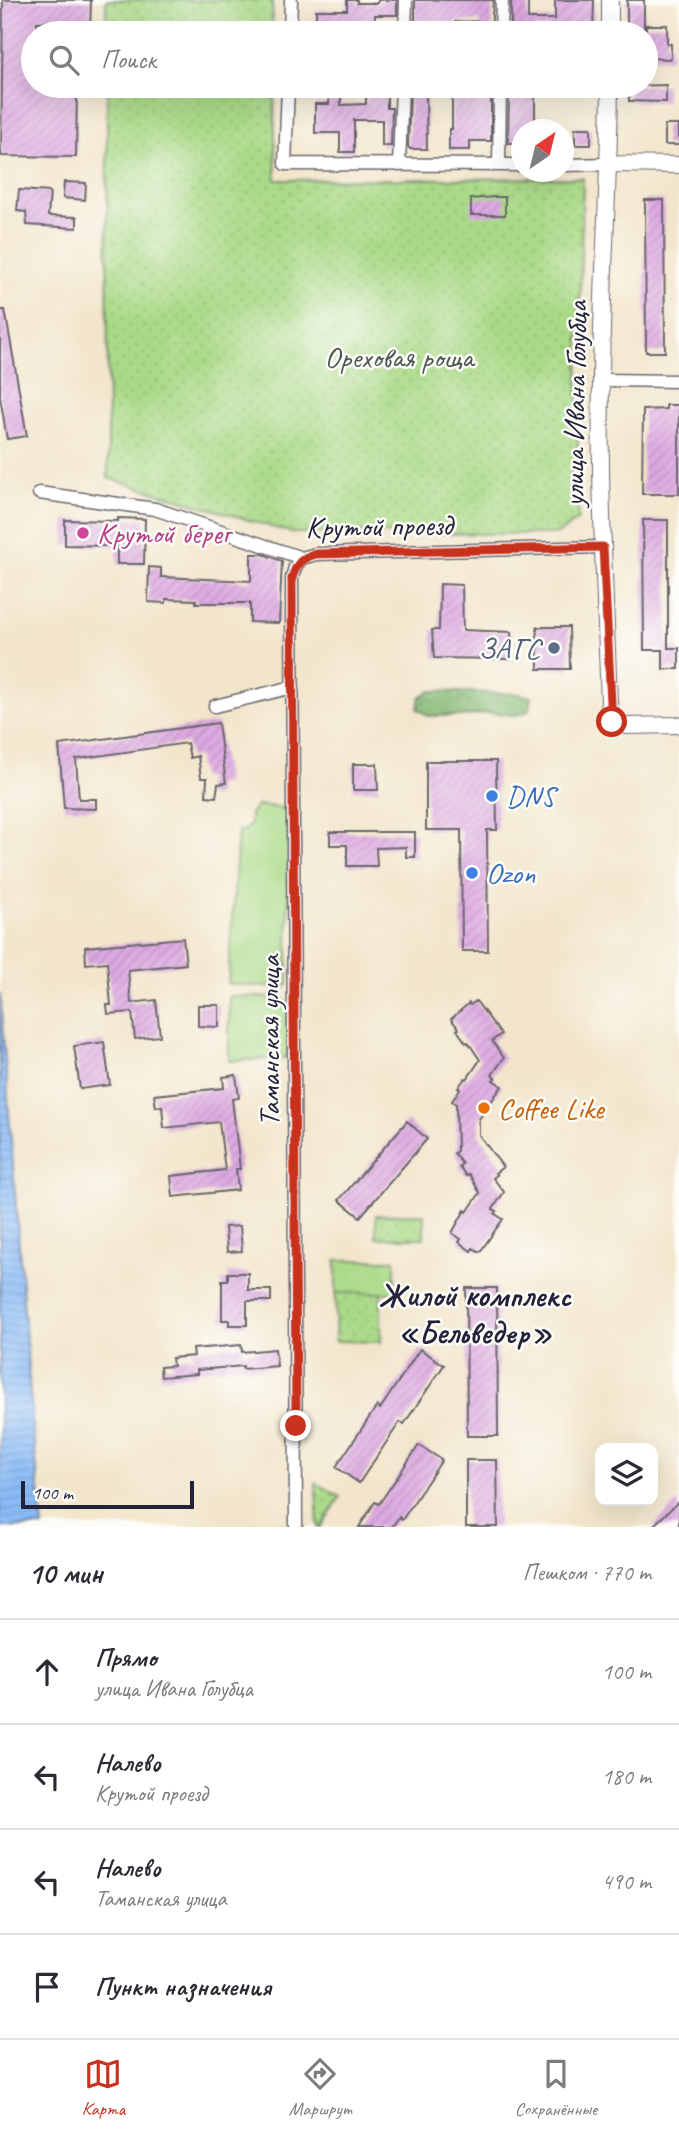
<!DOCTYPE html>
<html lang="ru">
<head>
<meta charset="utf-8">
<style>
	:root { --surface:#fff; --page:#f2f2f3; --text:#2b2b33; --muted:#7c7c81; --line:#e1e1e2; --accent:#c8321e }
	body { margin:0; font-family:Caveat,sans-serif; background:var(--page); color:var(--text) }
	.controls { position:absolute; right:21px; bottom:21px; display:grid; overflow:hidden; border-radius:14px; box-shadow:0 7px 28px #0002 }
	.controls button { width:63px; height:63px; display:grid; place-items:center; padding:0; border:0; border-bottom:2px solid var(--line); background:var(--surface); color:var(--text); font:35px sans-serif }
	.compass { position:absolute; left:511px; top:119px; width:63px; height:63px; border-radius:50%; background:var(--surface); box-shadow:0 7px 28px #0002; rotate:35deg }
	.scale { position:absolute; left:21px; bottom:18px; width:173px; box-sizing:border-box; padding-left:7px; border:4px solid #22223b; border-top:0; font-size:19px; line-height:24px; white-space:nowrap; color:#22223b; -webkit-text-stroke:5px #fdfcf7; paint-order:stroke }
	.stop { position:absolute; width:21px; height:21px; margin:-16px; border:5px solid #c8321e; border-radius:50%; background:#fff }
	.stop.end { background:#c8321e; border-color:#fff; box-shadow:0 2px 7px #0008 }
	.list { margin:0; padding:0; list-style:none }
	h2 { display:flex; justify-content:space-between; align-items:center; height:91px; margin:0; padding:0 28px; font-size:30px }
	h2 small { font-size:23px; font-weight:400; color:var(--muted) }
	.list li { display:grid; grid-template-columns:46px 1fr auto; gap:21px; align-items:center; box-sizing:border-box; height:105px; padding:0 28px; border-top:2px solid var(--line) }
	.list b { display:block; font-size:26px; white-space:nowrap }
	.list p { margin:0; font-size:23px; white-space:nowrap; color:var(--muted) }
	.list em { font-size:23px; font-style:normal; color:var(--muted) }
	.icon { flex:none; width:38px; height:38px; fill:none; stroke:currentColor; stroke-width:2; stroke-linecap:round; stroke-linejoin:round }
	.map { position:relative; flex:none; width:679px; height:1527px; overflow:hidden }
	.search { position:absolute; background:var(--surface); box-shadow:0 7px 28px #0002; left:21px; right:21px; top:21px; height:77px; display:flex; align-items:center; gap:18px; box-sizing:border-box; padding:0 24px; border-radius:38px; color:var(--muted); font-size:26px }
	.sheet { height:511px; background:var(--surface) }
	nav { display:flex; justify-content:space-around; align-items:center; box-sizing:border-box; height:98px; border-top:2px solid var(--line); background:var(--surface); font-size:19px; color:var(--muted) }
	nav a { display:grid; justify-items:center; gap:4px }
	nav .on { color:var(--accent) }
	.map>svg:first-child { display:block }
	.grass { fill:#aada88; stroke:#667e62; stroke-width:2 }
	.forest { fill:url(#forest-crowns); stroke:#546e58; stroke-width:2 }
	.park { fill:url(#park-dots); stroke:#667e62; stroke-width:2 }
	.water { fill:url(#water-rules); stroke:#566e98; stroke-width:2 }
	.building { fill:url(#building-hatch) }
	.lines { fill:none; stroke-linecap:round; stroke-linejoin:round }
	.minor-casing { stroke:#6b666d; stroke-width:15 }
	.tertiary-casing { stroke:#6b666d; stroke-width:18 }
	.minor { stroke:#fff; stroke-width:12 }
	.tertiary { stroke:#fff; stroke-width:16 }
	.route { stroke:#c8321e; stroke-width:9 }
	.hotel-dot { fill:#d1479c; stroke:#fdfcf7; stroke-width:2.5 }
	.service-dot { fill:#5c6f8a; stroke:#fdfcf7; stroke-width:2.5 }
	.shop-dot { fill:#3f7fe0; stroke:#fdfcf7; stroke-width:2.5 }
	.food-dot { fill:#e8710a; stroke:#fdfcf7; stroke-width:2.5 }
	.labels { text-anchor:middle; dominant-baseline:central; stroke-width:5; stroke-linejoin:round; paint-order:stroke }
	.park-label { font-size:30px; fill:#4b5952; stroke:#fdfcf7 }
	.street-label { font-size:30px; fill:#22223b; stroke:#fdfcf7 }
	.hotel-label { font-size:30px; fill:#b23c85; stroke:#fdfcf7; text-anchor:start }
	.service-label { font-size:30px; fill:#4e5e75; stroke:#fdfcf7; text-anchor:end }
	.shop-label { font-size:30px; fill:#366cbe; stroke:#fdfcf7; text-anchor:start }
	.food-label { font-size:30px; fill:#c56008; stroke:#fdfcf7; text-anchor:start }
	.neighbourhood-label { font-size:32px; font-weight:bold; fill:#22223b; stroke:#fdfcf7 }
</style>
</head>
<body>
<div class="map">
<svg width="679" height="1527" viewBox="0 0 679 1527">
	<defs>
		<pattern id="forest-crowns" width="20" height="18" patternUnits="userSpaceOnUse" patternTransform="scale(1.75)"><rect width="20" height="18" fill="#87ba74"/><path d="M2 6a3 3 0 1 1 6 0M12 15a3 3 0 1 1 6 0" fill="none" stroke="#6e9760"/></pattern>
		<pattern id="park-dots" width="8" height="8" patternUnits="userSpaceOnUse" patternTransform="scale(1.75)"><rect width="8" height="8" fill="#aada88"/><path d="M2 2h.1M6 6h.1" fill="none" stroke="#92bb76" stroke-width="1.8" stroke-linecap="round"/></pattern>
		<pattern id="water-rules" width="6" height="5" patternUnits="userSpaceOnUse" patternTransform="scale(1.75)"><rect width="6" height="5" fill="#8abbf6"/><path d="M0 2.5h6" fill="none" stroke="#77a0d4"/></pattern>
		<pattern id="building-hatch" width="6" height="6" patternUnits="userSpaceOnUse" patternTransform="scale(1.75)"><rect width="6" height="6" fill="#dda9e1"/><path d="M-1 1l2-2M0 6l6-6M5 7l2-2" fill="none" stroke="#bd91c2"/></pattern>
	</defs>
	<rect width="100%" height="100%" fill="#fdfcf7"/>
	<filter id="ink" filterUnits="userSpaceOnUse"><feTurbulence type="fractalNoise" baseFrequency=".0143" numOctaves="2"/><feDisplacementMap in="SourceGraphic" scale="14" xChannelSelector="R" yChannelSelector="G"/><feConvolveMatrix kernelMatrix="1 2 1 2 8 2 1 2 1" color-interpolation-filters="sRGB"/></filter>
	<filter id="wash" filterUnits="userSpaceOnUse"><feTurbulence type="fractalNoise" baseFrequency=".00686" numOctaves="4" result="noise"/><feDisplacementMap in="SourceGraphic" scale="28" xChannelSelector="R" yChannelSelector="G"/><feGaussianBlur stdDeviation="1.57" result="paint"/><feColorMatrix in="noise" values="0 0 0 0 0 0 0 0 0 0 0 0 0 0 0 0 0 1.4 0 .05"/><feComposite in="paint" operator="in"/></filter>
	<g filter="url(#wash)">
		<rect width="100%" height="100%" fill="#f2e5cb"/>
		<!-- grass -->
		<path class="grass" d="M 258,805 L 282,808 L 289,815 L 288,984 L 284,988 L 228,984 L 238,831 L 245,830 L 250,825 L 250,814 Z
			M 229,996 L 282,998 L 288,1004 L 289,1048 L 285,1058 L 229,1061 Z
			M 336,1260 L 395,1260 L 395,1293 L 336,1293 Z"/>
		<!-- forest -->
		<path class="forest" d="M 431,691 L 519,694 L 531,697 L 531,706 L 527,712 L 516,715 L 490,713 L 466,716 L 429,716 L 418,709 L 420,697 Z"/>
		<!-- park -->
		<path class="park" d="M 106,0 L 272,0 L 273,33 L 106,33 Z
			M 107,86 L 274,86 L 276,180 L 583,178 L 578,387 L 578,519 L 558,534 L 292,533 L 108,478 Z
			M 424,1214 L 424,1238 L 376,1238 L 376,1215 Z
			M 336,1293 L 381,1293 L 381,1342 L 335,1341 Z
			M 316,1483 L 340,1497 L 321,1527 L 318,1527 Z"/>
		<!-- water -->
		<path class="water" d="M 0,993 L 33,1432 L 43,1527 L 0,1527 Z"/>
		<g id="blocks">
			<!-- building -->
			<path class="building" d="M 3,0 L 91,0 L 90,33 L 66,33 L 66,22 L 37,22 L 37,33 L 33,33 L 33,86 L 77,86 L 76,157 L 1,156 Z
				M 347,0 L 357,0 L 357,3 L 378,3 L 378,0 L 397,0 L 397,15 L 375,15 L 375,33 L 359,33 L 359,26 L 332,26 L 332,31 L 316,31 L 316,10 L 347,10 Z
				M 415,0 L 493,0 L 491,33 L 480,33 L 480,21 L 455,22 L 455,29 L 428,30 L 428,33 L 415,33 Z
				M 511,0 L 528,0 L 528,19 L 555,19 L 555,0 L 594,0 L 593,33 L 578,33 L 578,28 L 536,28 L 536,33 L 511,33 Z
				M 627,0 L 644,0 L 644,33 L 627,33 Z
				M 646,25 L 667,25 L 667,44 L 671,44 L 671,59 L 646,58 Z
				M 666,85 L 666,102 L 629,101 L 629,86 Z
				M 479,86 L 491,86 L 491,141 L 470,141 L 470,150 L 449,150 L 449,129 L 452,129 L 452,88 Z
				M 509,86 L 535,86 L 535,130 L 522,130 L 522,143 L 508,143 Z
				M 366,87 L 387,87 L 387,108 L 392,108 L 391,146 L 382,146 L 382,120 L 354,120 L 354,152 L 340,152 L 340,133 L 315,133 L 315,104 L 329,104 L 329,96 L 341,96 L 341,105 L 366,104 Z
				M 410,93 L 426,93 L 427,149 L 410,149 L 408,146 Z
				M 665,125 L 679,125 L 679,145 L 665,145 Z
				M 575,128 L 591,128 L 591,145 L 575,145 Z
				M 64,182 L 86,183 L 85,200 L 63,198 Z
				M 19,190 L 50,192 L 48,216 L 77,217 L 77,228 L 27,225 L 26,212 L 17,211 Z
				M 494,197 L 505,197 L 505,215 L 471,215 L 471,199 Z
				M 645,200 L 664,200 L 665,352 L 646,352 Z
				M 0,310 L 5,310 L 27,436 L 7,439 L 0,397 Z
				M 666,405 L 679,405 L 679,494 L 642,494 L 643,410 L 666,409 Z
				M 118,518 L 145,519 L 144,564 L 117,564 L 117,546 L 65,545 L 65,520 L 118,521 Z
				M 643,520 L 668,520 L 668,648 L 679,648 L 679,669 L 663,669 L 663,650 L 644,650 Z
				M 251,554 L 263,554 L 282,561 L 279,623 L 250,622 L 250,603 L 196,603 L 196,600 L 166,599 L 166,603 L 148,602 L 149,567 L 161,568 L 161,577 L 251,581 Z
				M 440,584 L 462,585 L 463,630 L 511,632 L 511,659 L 434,658 L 432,630 L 439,630 Z
				M 537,627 L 569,627 L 570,669 L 538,669 Z
				M 218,723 L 226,783 L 218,784 L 216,797 L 206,796 L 207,778 L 201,778 L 198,756 L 190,758 L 187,743 L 76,759 L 79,799 L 96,799 L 96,809 L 64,808 L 59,745 Z
				M 426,761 L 496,761 L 497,830 L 487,830 L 488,951 L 462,951 L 461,830 L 426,830 Z
				M 353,764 L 377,764 L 378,790 L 353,790 Z
				M 330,832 L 415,832 L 415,857 L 406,857 L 406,847 L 376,848 L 377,866 L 347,866 L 347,845 L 330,845 Z
				M 183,938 L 186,964 L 128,970 L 131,1003 L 156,1000 L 160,1036 L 135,1039 L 132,1012 L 108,1014 L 107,1005 L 111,1005 L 107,962 L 86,964 L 85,947 Z
				M 476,1001 L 501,1034 L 492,1041 L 504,1058 L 492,1075 L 495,1078 L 493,1080 L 502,1086 L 479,1119 L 479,1135 L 503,1167 L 495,1173 L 497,1175 L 493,1178 L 504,1192 L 493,1209 L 497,1211 L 495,1214 L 503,1219 L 480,1252 L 473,1248 L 471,1251 L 459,1242 L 461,1239 L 452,1233 L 465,1210 L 467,1212 L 480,1193 L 469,1174 L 466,1176 L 459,1166 L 462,1164 L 454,1153 L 457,1151 L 456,1104 L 452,1101 L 460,1089 L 458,1088 L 465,1078 L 467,1079 L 480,1060 L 468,1042 L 466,1043 L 457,1030 L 459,1029 L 451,1019 L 469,1003 L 470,1005 Z
				M 198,1005 L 219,1005 L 219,1027 L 198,1026 Z
				M 104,1042 L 110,1085 L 80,1089 L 74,1046 Z
				M 236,1075 L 239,1098 L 232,1099 L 240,1169 L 236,1169 L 238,1190 L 173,1197 L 171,1176 L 225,1170 L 219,1122 L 164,1128 L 162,1106 L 156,1107 L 154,1095 L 224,1088 L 223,1077 Z
				M 407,1121 L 427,1139 L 360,1217 L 339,1200 Z
				M 240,1226 L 242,1251 L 227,1252 L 225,1227 Z
				M 228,1273 L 248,1273 L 248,1290 L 271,1290 L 271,1301 L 247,1301 L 247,1325 L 229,1325 L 229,1320 L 222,1320 L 222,1280 L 228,1280 Z
				M 466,1288 L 497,1288 L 498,1436 L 467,1436 Z
				M 241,1345 L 242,1352 L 275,1349 L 277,1366 L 243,1369 L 243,1366 L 197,1370 L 197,1374 L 161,1377 L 160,1367 L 173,1366 L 172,1358 L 194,1356 L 193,1349 Z
				M 420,1349 L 444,1365 L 404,1424 L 400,1422 L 359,1483 L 336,1467 L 377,1406 L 380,1409 Z
				M 419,1445 L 442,1460 L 402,1520 L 399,1517 L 392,1527 L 359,1527 L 375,1502 L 379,1504 Z
				M 466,1460 L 497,1460 L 498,1527 L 466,1527 Z
				M 679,1501 L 679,1527 L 652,1527 Z"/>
		</g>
	</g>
	<g filter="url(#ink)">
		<use href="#blocks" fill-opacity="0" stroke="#6b666d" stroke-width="2"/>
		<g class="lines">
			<!-- minor casing -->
			<g class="minor-casing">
				<path id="minor" d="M 290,33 L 291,0
					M 405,33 L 406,0
					M 501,33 L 502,0
					M 288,86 L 285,164 L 522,165
					M 399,165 L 402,86
					M 499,165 L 500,86
					M 564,165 L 609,164
					M 601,380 L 679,381
					M 39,493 L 155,509 L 302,558 L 316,554 L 603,547
					M 215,706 L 293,687
					M 296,1527 L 292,578 L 295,567 L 302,558"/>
			</g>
			<!-- tertiary casing -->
			<g class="tertiary-casing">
				<path id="tertiary" d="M 610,33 L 610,0
					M 610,86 C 609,183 602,280 601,378 C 599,486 605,594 609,702 L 612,722 L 627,726 L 679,725
					M 609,164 L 679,165"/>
			</g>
			<!-- minor -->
			<use href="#minor" class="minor"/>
			<!-- tertiary -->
			<use href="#tertiary" class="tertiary"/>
		</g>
	</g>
	<g class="lines" filter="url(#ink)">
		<!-- route -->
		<path class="route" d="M 296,1426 L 292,578 C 297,563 301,558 316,554 L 603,547 L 612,722"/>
	</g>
	<!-- markers -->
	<circle class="hotel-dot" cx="83" cy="533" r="7"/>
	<circle class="service-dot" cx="554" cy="648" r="7"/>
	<g class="shop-dot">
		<circle cx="492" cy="796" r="7"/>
		<circle cx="472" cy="873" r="7"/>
	</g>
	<circle class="food-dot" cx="484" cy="1108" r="7"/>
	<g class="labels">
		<!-- park labels -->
		<g class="park-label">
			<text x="399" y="357">Ореховая роща</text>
		</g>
		<!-- street labels -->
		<g class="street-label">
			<text transform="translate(575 404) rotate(-89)">улица Ивана Голубца</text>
			<text transform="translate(379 526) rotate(-1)">Крутой проезд</text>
			<text transform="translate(269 1041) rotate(-90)">Таманская улица</text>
		</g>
		<!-- hotel labels -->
		<g class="hotel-label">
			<text x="97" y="533">Крутой берег</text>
		</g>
		<!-- service labels -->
		<g class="service-label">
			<text x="540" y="648">ЗАГС</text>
		</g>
		<!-- shop labels -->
		<g class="shop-label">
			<text x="506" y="796">DNS</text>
			<text x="486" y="873">Ozon</text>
		</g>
		<!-- food labels -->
		<g class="food-label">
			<text x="498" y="1108">Coffee Like</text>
		</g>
		<!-- neighbourhood labels -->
		<g class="neighbourhood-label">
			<text x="475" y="1295">Жилой комплекс<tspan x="475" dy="37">«Бельведер»</tspan></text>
		</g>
	</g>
</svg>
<div class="controls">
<button><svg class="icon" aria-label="layers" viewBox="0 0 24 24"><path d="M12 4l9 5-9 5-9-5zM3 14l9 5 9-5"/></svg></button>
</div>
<svg class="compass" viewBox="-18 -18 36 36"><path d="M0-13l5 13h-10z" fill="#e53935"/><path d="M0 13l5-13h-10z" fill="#7c7c81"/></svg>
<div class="scale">100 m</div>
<div class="stop" style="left:612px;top:722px"></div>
<div class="stop end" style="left:296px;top:1426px"></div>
<div class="search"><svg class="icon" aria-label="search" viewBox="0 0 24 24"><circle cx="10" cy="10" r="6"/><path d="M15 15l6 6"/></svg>Поиск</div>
</div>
<section class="sheet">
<h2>10 мин<small>Пешком · 770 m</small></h2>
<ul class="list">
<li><svg class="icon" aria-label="ahead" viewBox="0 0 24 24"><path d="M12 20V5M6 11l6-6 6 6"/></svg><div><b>Прямо</b><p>улица Ивана Голубца</p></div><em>100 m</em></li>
<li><svg class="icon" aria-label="left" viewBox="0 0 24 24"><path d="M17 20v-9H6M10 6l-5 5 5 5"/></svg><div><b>Налево</b><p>Крутой проезд</p></div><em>180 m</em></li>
<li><svg class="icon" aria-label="left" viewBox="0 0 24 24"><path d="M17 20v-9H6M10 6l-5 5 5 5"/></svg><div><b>Налево</b><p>Таманская улица</p></div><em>490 m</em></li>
<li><svg class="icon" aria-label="arrive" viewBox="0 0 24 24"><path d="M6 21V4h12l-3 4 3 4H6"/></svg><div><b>Пункт назначения</b></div></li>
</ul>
</section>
<nav>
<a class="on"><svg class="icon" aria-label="map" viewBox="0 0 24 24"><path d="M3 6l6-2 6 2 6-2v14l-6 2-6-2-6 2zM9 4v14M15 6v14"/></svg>Карта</a>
<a><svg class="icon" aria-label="directions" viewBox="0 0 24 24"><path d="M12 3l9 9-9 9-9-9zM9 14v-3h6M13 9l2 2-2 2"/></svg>Маршрут</a>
<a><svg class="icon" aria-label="saved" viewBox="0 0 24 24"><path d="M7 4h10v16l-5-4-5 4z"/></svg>Сохранённые</a>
</nav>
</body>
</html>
